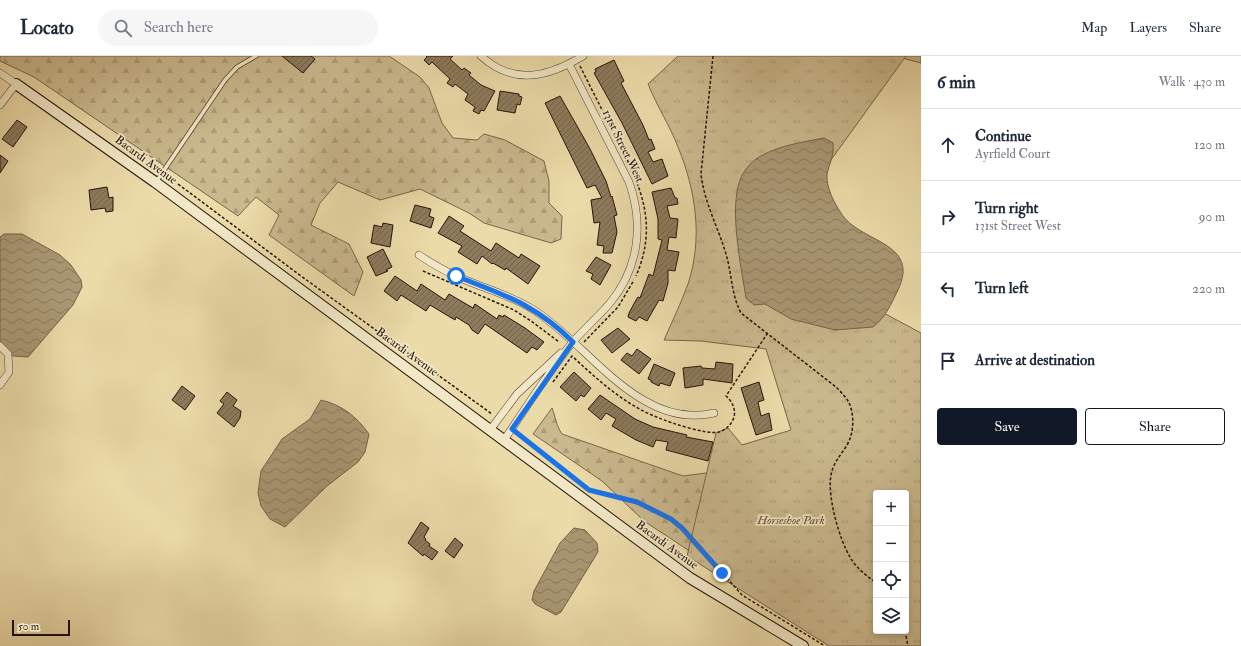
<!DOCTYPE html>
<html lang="en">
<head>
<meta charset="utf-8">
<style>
	:root { --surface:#fff; --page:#f6f6f7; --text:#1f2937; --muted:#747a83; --line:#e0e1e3; --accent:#111827 }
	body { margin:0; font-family:"IM FELL Double Pica",serif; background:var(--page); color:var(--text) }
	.controls { position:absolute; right:12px; bottom:12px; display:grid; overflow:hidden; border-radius:4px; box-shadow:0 2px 6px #0003 }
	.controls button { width:36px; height:36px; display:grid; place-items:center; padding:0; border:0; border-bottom:1px solid var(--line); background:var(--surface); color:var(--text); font:20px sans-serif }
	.scale { position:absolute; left:12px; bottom:10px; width:58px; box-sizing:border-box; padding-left:4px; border:2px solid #261308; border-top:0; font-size:11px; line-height:14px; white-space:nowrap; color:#261308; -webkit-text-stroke:3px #f2e8c7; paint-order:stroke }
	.stop { position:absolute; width:12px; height:12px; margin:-9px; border:3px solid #1a73e8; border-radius:50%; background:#fff }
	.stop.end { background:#1a73e8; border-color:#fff; box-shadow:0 1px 4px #0008 }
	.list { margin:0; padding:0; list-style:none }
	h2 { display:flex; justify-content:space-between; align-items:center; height:52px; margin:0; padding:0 16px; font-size:17px }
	h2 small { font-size:13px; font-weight:400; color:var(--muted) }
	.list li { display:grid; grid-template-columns:26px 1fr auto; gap:12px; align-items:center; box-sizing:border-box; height:72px; padding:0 16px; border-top:1px solid var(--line) }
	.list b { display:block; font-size:15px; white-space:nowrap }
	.list p { margin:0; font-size:13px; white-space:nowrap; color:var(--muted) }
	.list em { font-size:13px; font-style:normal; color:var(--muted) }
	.actions { display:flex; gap:8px; padding:12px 16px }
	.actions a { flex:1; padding:9px 0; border:1px solid var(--accent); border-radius:4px; text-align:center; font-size:14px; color:var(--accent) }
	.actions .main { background:var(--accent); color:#fff }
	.icon { flex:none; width:22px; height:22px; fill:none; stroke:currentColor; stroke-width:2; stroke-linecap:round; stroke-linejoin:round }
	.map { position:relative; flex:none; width:921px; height:590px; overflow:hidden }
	header { display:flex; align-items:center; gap:24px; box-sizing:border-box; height:56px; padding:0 20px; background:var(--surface); border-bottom:1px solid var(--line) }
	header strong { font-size:19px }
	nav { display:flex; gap:22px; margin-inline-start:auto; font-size:14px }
	.search { width:280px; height:36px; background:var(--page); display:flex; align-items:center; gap:10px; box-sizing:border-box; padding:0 14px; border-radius:22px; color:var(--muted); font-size:15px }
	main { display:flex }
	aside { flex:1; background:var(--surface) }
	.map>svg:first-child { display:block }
	.forest { fill:url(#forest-firs); stroke:#78664b }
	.wetland { fill:url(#wetland-marsh); stroke:#78664b }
	.park { fill:url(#park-tufts); stroke:#78664b; fill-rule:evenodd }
	.water { fill:url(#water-waves); stroke:#746248 }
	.building { fill:url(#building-hatch); stroke:#261308 }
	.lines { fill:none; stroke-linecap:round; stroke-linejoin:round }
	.lane-casing { stroke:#574530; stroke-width:5 }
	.street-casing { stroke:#574530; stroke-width:8 }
	.secondary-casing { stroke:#261308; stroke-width:12 }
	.path { stroke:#261308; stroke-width:1.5; stroke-dasharray:3 2; stroke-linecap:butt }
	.lane { stroke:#f2e8c7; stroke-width:3.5 }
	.street { stroke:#f2e8c7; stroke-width:7 }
	.secondary { stroke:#f2e8c7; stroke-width:10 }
	.route { stroke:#1a73e8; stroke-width:5 }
	.labels { text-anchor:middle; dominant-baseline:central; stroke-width:3.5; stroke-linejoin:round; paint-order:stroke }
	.street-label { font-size:12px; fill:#261308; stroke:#f2e8c7 }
	.park-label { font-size:12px; font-style:italic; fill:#5f4d37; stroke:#f2e8c7 }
</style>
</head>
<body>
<header>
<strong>Locato</strong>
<div class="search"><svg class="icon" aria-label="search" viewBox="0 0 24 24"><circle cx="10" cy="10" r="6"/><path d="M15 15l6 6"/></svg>Search here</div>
<nav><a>Map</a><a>Layers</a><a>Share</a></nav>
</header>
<main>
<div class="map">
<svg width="921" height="590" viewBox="0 0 921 590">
	<defs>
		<pattern id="forest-firs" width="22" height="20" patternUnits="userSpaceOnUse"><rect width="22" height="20" fill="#cab98e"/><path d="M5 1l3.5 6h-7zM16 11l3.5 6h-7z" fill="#ad9e79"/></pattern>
		<pattern id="wetland-marsh" width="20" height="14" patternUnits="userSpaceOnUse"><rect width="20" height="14" fill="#cab98e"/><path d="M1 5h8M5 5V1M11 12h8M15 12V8" fill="none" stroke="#ad9e79"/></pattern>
		<pattern id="park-tufts" width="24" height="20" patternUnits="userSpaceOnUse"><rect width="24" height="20" fill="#cab98e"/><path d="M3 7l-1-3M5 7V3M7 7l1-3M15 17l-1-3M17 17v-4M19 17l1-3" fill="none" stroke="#ad9e79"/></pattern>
		<pattern id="water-waves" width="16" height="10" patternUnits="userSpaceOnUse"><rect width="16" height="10" fill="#a89772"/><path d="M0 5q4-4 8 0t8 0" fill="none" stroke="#897a5c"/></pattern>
		<pattern id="building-hatch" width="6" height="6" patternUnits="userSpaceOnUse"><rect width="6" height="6" fill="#8c7b5c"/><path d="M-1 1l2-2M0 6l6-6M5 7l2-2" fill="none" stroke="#72644a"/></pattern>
	</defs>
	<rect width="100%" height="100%" fill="#ebdba9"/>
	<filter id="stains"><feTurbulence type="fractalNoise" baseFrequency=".005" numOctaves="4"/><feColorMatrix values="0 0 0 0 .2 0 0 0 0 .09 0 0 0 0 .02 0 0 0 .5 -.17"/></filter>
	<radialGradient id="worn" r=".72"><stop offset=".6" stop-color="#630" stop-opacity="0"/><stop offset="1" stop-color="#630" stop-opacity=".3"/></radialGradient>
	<!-- forest -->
	<path class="forest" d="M 0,0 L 389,0 L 420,21 L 429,32 L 442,67 L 453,82 L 477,84 L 484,78 L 505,84 L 544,105 L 549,125 L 549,147 L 562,160 L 561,183 L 551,187 L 484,167 L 469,157 L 420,133 L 380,144 L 338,126 L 320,147 L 311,169 L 349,188 L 363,216 L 354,240 L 269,179 L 279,159 L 256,141 L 238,160 L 34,21 L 0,5 Z
		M 552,352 C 556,362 556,369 562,378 L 683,420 L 706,417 L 737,406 L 688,494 L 644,465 L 602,425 L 533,378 Z"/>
	<!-- wetland -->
	<path class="wetland" d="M 897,0 L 921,0 L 921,7 L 898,1 Z"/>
	<!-- park -->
	<path class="park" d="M 678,0 L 906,0 L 766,194 L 921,277 L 921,590 L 829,590 L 687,500 L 716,377 L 728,372 L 742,389 L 791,374 L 766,293 L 701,285 L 664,284 C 672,266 681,247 688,228 C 703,182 696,135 678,91 C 670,70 657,50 648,28 ZM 876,437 L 906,437 L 906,575 L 876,575 Z"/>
	<!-- water -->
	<path class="water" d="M 824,82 L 833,87 C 834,98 831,104 828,114 C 824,127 833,145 841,157 C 859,187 921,185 898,234 C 891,248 886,261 873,271 L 835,274 L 791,263 L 765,248 L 754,249 L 746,242 C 741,210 729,154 740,124 C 743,115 751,106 759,101 C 777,90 803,86 824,82 Z
		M 4,178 L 22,178 L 60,199 L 71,209 L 81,224 L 82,231 L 73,249 L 28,301 L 13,300 L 0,289 L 0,181 Z
		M 321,344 C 342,349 356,360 369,378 L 365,396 L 358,406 L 327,430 L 285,471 L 270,463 L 261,450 L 258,437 L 261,415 L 282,383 L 310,363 Z
		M 574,472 L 585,474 L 597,487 L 598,496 L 561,556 L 556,559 L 535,548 L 532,544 L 534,535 L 560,487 Z"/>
	<!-- building -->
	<path class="building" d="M 282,0 L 311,0 L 315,3 L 303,17 Z
		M 426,0 L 453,0 L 450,3 L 462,14 L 464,12 L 471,17 L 469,19 L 481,29 L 495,35 L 484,55 L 481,54 L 479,58 L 473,55 L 475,51 L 465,44 L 468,38 L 455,28 L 453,31 L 447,27 L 450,23 L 432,6 L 429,9 L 424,4 L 427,1 Z
		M 614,4 L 624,25 L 621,27 L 643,69 L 649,84 L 651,83 L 655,93 L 648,96 L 653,106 L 662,103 L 668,120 L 652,128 L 622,67 L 594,17 L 596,16 L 595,13 Z
		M 500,35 L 519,38 L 519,40 L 522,41 L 520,49 L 517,48 L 515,57 L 497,54 Z
		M 560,40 L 589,91 L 606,125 L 611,141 L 612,140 L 617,159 L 614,160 L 617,176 L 612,197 L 603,197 L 604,190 L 597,189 L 600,166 L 594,167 L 591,144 L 602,142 L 595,129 L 587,132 L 545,47 Z
		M 17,64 L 27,71 L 13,91 L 2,83 Z
		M 0,99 L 8,105 L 0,117 Z
		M 107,131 L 109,142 L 113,141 L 113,155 L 106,156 L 105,152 L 91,154 L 89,134 Z
		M 671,132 L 675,142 L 677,142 L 678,148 L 667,150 L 670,162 L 678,163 L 676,182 L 669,181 L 667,194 L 679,196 L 675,215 L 668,214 L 668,227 L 663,245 L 659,244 L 647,265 L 639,261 L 636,265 L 628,261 L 629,257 L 636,244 L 638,241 L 640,242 L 649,218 L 653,220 L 662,184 L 658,183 L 658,163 L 652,136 Z
		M 415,149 L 431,153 L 429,160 L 434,162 L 431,172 L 410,165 Z
		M 449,160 L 464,170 L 460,175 L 491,195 L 496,187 L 519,202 L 521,198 L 540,210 L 528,228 L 506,212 L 505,214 L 493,207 L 492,208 L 482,200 L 477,208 L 458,196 L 462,190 L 438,177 Z
		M 383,167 L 393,169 L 390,191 L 371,187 L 374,169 L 382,171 Z
		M 383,193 L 392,211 L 386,214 L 388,215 L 376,220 L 367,201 Z
		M 596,201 L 611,209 L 600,229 L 591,223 L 593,218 L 586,215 Z
		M 395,220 L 417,235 L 421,228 L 445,244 L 449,238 L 473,252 L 475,248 L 497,263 L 499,259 L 503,261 L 504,259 L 525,272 L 544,286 L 537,294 L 532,291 L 527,297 L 485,268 L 478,278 L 472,274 L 469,269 L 456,261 L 455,264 L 430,249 L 426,255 L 401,239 L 397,245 L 384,235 Z
		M 618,272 L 630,283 L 612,297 L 601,284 Z
		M 637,293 L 651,303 L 639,318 L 621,304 L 627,297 L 632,300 Z
		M 716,306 L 733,308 L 732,327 L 703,323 L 703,329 L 685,332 L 683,312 L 701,310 L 702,312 L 715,313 Z
		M 654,308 L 675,317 L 670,330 L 660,327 L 659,330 L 651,326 L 651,324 L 648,323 Z
		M 574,316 L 591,332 L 584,341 L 581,339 L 576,345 L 560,331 Z
		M 759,326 L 764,344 L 758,346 L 761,360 L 769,357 L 772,374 L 756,379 L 741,332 Z
		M 182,330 L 195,340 L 185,354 L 172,344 Z
		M 227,336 L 237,344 L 233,350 L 241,355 L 240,362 L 234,371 L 217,357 L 224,348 L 220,345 Z
		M 600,339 L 635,363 L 653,371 L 687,379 L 686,381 L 713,386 L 708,405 L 666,394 L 668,386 L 656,384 L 653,391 L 636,384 L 612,370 L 616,363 L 606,357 L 601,364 L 588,353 Z
		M 421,466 L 429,472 L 424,481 L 426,483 L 425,484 L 430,488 L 429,490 L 438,496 L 432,504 L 424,498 L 423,500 L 408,487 Z
		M 455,482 L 463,489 L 454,502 L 445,495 Z"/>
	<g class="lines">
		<!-- lane casing -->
		<g class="lane-casing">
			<path id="lane" d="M 156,126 L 225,24 L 237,11 L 256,0"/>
		</g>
		<!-- street casing -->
		<g class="street-casing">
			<path id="street" d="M 481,0 C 514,30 548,21 583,0
				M 0,17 L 16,28 L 0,49
				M 419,199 C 431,207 443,214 456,220 C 482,232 509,238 534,254 C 588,288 640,375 714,357
				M 0,290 L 8,298 L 9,316 L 0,329
				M 490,374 L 517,338 L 561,297
				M 504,384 C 526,352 547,318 572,287 C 584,273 598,261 610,247 C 639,212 644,168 629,126 L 569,8"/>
		</g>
		<!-- secondary casing -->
		<g class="secondary-casing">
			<path id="secondary" d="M 16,28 L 155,126 L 690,522 L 803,590"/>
		</g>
		<!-- path -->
		<path class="path" d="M 713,0 L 701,118 C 704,146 718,171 726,198 C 732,218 731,238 741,257 L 836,331 C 840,335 845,340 848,345 C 855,357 854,378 847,389 C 841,399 833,407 831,419 C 827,439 839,483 850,501 C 856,512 866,519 876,527
			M 580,10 C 592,34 604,58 616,81 C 640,129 659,167 636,220
			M 166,119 L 301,220 L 492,358
			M 423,215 L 514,254 L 531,265 L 559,286
			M 584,286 L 618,251 L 634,224
			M 553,326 L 572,300 C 599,325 625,349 659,362 C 671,367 707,379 719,376 C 726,374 732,368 734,361 C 736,353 732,345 726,340 L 767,278
			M 518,377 L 589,434 L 637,446 L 671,463 L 682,472 L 742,539 L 825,590
			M 905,575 L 908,590"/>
		<!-- lane -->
		<use href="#lane" class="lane"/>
		<!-- street -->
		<use href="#street" class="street"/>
		<!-- secondary -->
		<use href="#secondary" class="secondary"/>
	</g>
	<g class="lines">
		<!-- route -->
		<path class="route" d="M 456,220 C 504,239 535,248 573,286 L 512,373 L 589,434 L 637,446 L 671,463 L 682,472 L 722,517"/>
	</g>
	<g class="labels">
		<!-- street labels -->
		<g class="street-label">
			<text transform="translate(623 90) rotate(64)">131st Street West</text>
			<text transform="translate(146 104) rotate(36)">Bacardi Avenue</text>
			<text transform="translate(407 296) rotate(36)">Bacardi Avenue</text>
			<text transform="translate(667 489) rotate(36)">Bacardi Avenue</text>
		</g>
		<!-- park labels -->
		<g class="park-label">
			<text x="791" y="464">Horseshoe Park</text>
		</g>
	</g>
	<rect width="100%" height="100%" filter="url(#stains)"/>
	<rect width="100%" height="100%" fill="url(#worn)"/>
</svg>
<div class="controls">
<button>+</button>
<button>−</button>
<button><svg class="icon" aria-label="locate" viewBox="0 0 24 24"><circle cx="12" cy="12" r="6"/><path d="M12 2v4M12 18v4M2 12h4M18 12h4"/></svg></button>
<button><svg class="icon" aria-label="layers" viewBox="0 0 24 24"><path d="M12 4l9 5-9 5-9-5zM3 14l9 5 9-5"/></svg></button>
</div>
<div class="scale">50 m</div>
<div class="stop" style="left:456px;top:220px"></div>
<div class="stop end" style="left:722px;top:517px"></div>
</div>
<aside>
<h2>6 min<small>Walk · 430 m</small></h2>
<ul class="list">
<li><svg class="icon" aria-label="ahead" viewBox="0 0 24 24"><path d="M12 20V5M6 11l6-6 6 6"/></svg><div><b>Continue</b><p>Ayrfield Court</p></div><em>120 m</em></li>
<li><svg class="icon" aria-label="right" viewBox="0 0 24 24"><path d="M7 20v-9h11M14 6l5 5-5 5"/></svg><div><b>Turn right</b><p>131st Street West</p></div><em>90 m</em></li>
<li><svg class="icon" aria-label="left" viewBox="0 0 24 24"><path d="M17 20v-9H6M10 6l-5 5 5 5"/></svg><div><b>Turn left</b></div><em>220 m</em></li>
<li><svg class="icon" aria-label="arrive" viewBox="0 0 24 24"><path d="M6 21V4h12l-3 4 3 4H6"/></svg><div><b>Arrive at destination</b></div></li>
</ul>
<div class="actions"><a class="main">Save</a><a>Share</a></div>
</aside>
</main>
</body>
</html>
